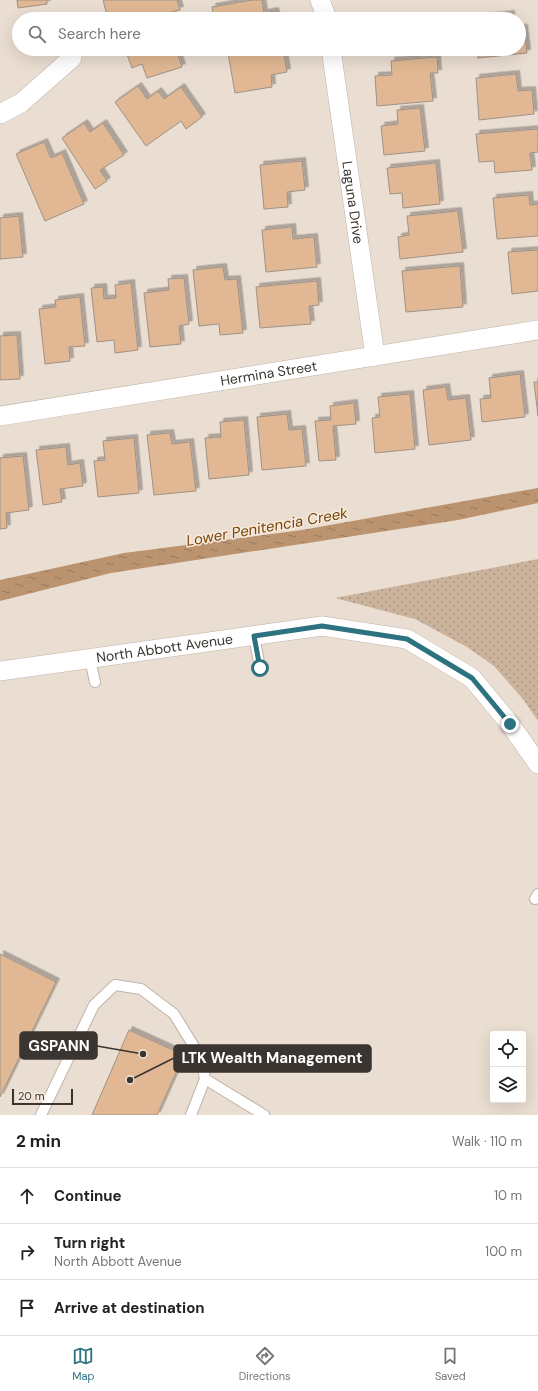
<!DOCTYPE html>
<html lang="en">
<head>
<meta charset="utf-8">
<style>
	:root { --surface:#fff; --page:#f6f6f6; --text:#222; --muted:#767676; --line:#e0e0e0; --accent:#2c7280 }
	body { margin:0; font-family:"DM Sans",sans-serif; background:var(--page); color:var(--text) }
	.controls { position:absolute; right:12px; bottom:12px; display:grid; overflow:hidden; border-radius:4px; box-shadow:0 4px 16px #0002 }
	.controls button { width:36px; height:36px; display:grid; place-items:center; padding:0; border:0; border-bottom:1px solid var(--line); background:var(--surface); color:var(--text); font:20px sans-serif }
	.scale { position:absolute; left:12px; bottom:10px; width:61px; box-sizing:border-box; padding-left:4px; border:2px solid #3a3530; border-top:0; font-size:11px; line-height:14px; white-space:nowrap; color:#3a3530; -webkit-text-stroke:3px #f7eade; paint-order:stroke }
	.stop { position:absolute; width:12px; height:12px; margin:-9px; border:3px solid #2c7280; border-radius:50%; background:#fff }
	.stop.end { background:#2c7280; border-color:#fff; box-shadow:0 1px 4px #0008 }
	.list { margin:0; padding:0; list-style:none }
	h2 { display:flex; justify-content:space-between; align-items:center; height:52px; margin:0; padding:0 16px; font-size:17px }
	h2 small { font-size:13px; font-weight:400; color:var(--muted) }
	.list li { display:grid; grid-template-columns:26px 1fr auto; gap:12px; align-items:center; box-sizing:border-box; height:56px; padding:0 16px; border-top:1px solid var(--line) }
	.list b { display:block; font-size:15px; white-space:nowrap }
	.list p { margin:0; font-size:13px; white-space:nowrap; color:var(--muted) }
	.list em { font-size:13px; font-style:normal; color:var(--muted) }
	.icon { flex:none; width:22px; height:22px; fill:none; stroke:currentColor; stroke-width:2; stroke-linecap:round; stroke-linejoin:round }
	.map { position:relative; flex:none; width:538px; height:1115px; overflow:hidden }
	.search { position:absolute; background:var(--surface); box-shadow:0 4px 16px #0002; left:12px; right:12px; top:12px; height:44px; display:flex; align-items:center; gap:10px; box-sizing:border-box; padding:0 14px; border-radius:22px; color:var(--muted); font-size:15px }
	.sheet { height:220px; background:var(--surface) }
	nav { display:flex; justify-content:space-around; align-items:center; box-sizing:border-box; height:56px; border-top:1px solid var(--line); background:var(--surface); font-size:11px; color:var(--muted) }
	nav a { display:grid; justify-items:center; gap:2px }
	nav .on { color:var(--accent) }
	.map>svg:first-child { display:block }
	.park { fill:url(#park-dots) }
	.water { fill:url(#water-ripples) }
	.building { fill:#e1b893; stroke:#9e9287; filter:url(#shadow) }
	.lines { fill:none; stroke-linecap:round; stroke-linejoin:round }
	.lane-casing { stroke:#c0b3a8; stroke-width:12 }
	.street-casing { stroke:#c0b3a8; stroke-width:20 }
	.lane { stroke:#fff; stroke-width:10 }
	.street { stroke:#fff; stroke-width:19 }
	.route { stroke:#2c7280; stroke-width:5 }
	.labels { text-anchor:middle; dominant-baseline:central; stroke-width:3; stroke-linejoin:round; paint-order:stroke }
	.street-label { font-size:14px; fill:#3a3530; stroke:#f7eade }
	.water-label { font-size:15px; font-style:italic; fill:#794605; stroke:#f7eade }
	.leader { fill:none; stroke:#3a3530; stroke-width:1.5 }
	.callout-dot { fill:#3a3530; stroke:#f7eade; stroke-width:1.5 }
	.callout { fill:#3a3530; stroke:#3a3530; stroke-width:1.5 }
	.callout-label { font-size:15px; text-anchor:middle; font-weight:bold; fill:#fff }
</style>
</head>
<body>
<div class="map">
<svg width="538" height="1115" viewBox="0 0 538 1115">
	<defs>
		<pattern id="park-dots" width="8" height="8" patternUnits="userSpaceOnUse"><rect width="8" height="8" fill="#cbb29b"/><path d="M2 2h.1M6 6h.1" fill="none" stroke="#a6927f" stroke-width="1.8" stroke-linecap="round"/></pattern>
		<pattern id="water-ripples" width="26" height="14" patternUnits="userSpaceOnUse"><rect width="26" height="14" fill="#bb936f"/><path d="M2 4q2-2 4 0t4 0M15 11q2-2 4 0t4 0" fill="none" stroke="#99795c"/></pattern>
		<filter id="shadow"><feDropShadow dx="3.5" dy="-3.5" stdDeviation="0" flood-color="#0004"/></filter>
	</defs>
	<rect width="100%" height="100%" fill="#eaddd1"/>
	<!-- park -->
	<path class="park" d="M 538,559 L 538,721 L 523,699 L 494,666 L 467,647 L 415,619 L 335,598 Z"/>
	<!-- water -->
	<path class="water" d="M 538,488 L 538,503 L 458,520 L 111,573 L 0,601 L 0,580 L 124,553 L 302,530 Z"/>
	<!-- building -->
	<path class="building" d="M 17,0 L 47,0 L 47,4 L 18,8 Z
		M 103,0 L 177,0 L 180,10 L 145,19 L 108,19 Z
		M 252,0 L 262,0 L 264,13 L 275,11 L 277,19 L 214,19 L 212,7 Z
		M 511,14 L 511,19 L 474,19 L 474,18 Z
		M 519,28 L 524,28 L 527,53 L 478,58 L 477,49 L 519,49 Z
		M 125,49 L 176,49 L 182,67 L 147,78 L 142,64 L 132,68 Z
		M 250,49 L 283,49 L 287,72 L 271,75 L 272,87 L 235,93 L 228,53 Z
		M 437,57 L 438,73 L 430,73 L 433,101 L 377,106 L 375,76 L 392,75 L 391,61 Z
		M 516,74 L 518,91 L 532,90 L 534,114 L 479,120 L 476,78 Z
		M 138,86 L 147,99 L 158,91 L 164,99 L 181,87 L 202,117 L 186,129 L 181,121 L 146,146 L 115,102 Z
		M 420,108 L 425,151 L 384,155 L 381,126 L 398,124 L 397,110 Z
		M 84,123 L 90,132 L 103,123 L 124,155 L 100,170 L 107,181 L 95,189 L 62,138 Z
		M 538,129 L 538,152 L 530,153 L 532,170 L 495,173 L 494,161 L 479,162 L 476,134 Z
		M 44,142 L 51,158 L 62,153 L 84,204 L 45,221 L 16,154 Z
		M 302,161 L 305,190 L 287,192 L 288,207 L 264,209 L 260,165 Z
		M 436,163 L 440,204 L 403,208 L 402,193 L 390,194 L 387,168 Z
		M 529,195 L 530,205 L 538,204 L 538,236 L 497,239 L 493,198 Z
		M 458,211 L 463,252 L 400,259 L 398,237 L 409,235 L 407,216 Z
		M 19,216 L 23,257 L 0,259 L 0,218 Z
		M 292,227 L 293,239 L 314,237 L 317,267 L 266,272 L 262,230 Z
		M 538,250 L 538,291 L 512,294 L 508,252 Z
		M 460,266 L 463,307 L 406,312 L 402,271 Z
		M 223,267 L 225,280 L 237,279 L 243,333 L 220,335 L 219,324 L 199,326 L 193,270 Z
		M 184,278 L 189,324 L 179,326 L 181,344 L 150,347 L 144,293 L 169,290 L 168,279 Z
		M 317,281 L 319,305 L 309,306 L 311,324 L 260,328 L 256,287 Z
		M 131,283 L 138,350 L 115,353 L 114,340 L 97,342 L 91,288 L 103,287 L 104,299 L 116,298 L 115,285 Z
		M 80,297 L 85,346 L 69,347 L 70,361 L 45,364 L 39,309 L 56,307 L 55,300 Z
		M 17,335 L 20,379 L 0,380 L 0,336 Z
		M 520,374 L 525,417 L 482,422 L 480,399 L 491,398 L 489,378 Z
		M 534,382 L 538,382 L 538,416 Z
		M 446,387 L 448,400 L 466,398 L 471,440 L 429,445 L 423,390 Z
		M 410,394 L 415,449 L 375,453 L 372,418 L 380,417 L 378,397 Z
		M 354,403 L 356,424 L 333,426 L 336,460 L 319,461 L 315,421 L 331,420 L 330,406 Z
		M 287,414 L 289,430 L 302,429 L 306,466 L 262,470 L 257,417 Z
		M 244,420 L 249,475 L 209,479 L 205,438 L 221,437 L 220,422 Z
		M 170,433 L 172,444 L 190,442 L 196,491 L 154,495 L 147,435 Z
		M 134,438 L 139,493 L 98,497 L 94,461 L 105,460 L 103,441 Z
		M 66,447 L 68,465 L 80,463 L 83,486 L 60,489 L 62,502 L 43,505 L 36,450 Z
		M 23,456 L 29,510 L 6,513 L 7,528 L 0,529 L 0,458 Z
		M 0,954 L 56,982 L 0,1097 Z
		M 129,1030 L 184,1055 L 157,1115 L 92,1115 Z"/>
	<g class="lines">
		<!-- lane casing -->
		<g class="lane-casing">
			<path id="lane" d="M 254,636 L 260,668
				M 90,659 L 95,682
				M 535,899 L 538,894
				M 41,1115 L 94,1005 L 115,985 L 141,989 L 174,1014 L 201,1058 L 205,1079
				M 191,1115 L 205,1079 L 264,1115"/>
		</g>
		<!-- street casing -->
		<g class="street-casing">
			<g id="street">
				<path d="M 320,0 L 327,19"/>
				<path id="s1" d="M 331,49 L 375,356"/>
				<path d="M 0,114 L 21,103 L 72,58"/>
				<path id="s2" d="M 0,416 L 538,330"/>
				<path id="s3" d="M 0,671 L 322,626 L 407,639 L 472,678 L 510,724 L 538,764"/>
			</g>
		</g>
		<!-- lane -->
		<use href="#lane" class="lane"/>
		<!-- street -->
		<use href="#street" class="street"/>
	</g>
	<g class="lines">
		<!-- route -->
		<path class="route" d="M 260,668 L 254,636 L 322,626 L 407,639 L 472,678 L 510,724"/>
	</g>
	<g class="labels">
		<!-- street labels -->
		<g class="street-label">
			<text stroke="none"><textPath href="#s1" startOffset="155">Laguna Drive</textPath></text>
			<text stroke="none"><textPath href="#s2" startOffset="272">Hermina Street</textPath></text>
			<text stroke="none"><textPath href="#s3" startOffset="166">North Abbott Avenue</textPath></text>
		</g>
		<!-- water labels -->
		<g class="water-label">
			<text transform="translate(267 527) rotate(-10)">Lower Penitencia Creek</text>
		</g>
	</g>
	<!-- callouts -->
	<path class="leader" d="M143 1054L97 1046M130 1080L174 1058"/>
	<g class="callout-dot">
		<circle cx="143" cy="1054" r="4"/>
		<circle cx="130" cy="1080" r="4"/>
	</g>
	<g class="callout">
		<rect x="20" y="1032" width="77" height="27" rx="4"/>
		<rect x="174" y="1045" width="197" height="27" rx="4"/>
	</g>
	<g class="callout-label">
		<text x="59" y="1051">GSPANN</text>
		<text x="272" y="1063">LTK Wealth Management</text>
	</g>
</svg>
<div class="controls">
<button><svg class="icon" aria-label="locate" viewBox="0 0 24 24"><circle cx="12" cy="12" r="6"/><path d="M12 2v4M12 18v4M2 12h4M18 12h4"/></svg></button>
<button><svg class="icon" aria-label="layers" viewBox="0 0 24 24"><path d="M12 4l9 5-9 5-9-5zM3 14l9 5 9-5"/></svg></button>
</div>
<div class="scale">20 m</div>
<div class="stop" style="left:260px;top:668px"></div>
<div class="stop end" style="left:510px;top:724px"></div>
<div class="search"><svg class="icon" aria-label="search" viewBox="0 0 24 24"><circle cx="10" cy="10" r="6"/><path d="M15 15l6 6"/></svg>Search here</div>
</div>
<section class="sheet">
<h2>2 min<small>Walk · 110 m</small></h2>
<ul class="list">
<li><svg class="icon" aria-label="ahead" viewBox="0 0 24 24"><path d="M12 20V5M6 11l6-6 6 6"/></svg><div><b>Continue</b></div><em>10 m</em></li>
<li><svg class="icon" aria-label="right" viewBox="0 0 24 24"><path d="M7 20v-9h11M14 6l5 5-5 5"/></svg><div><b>Turn right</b><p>North Abbott Avenue</p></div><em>100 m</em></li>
<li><svg class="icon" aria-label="arrive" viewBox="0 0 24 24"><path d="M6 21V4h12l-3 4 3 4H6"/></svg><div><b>Arrive at destination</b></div></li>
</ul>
</section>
<nav>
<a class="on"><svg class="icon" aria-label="map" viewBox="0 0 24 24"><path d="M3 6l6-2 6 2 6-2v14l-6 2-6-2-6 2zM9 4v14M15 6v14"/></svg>Map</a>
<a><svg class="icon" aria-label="directions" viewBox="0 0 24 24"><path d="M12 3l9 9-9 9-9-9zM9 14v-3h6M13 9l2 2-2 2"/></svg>Directions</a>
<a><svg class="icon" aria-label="saved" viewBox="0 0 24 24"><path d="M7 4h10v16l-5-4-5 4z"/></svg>Saved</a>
</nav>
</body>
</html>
